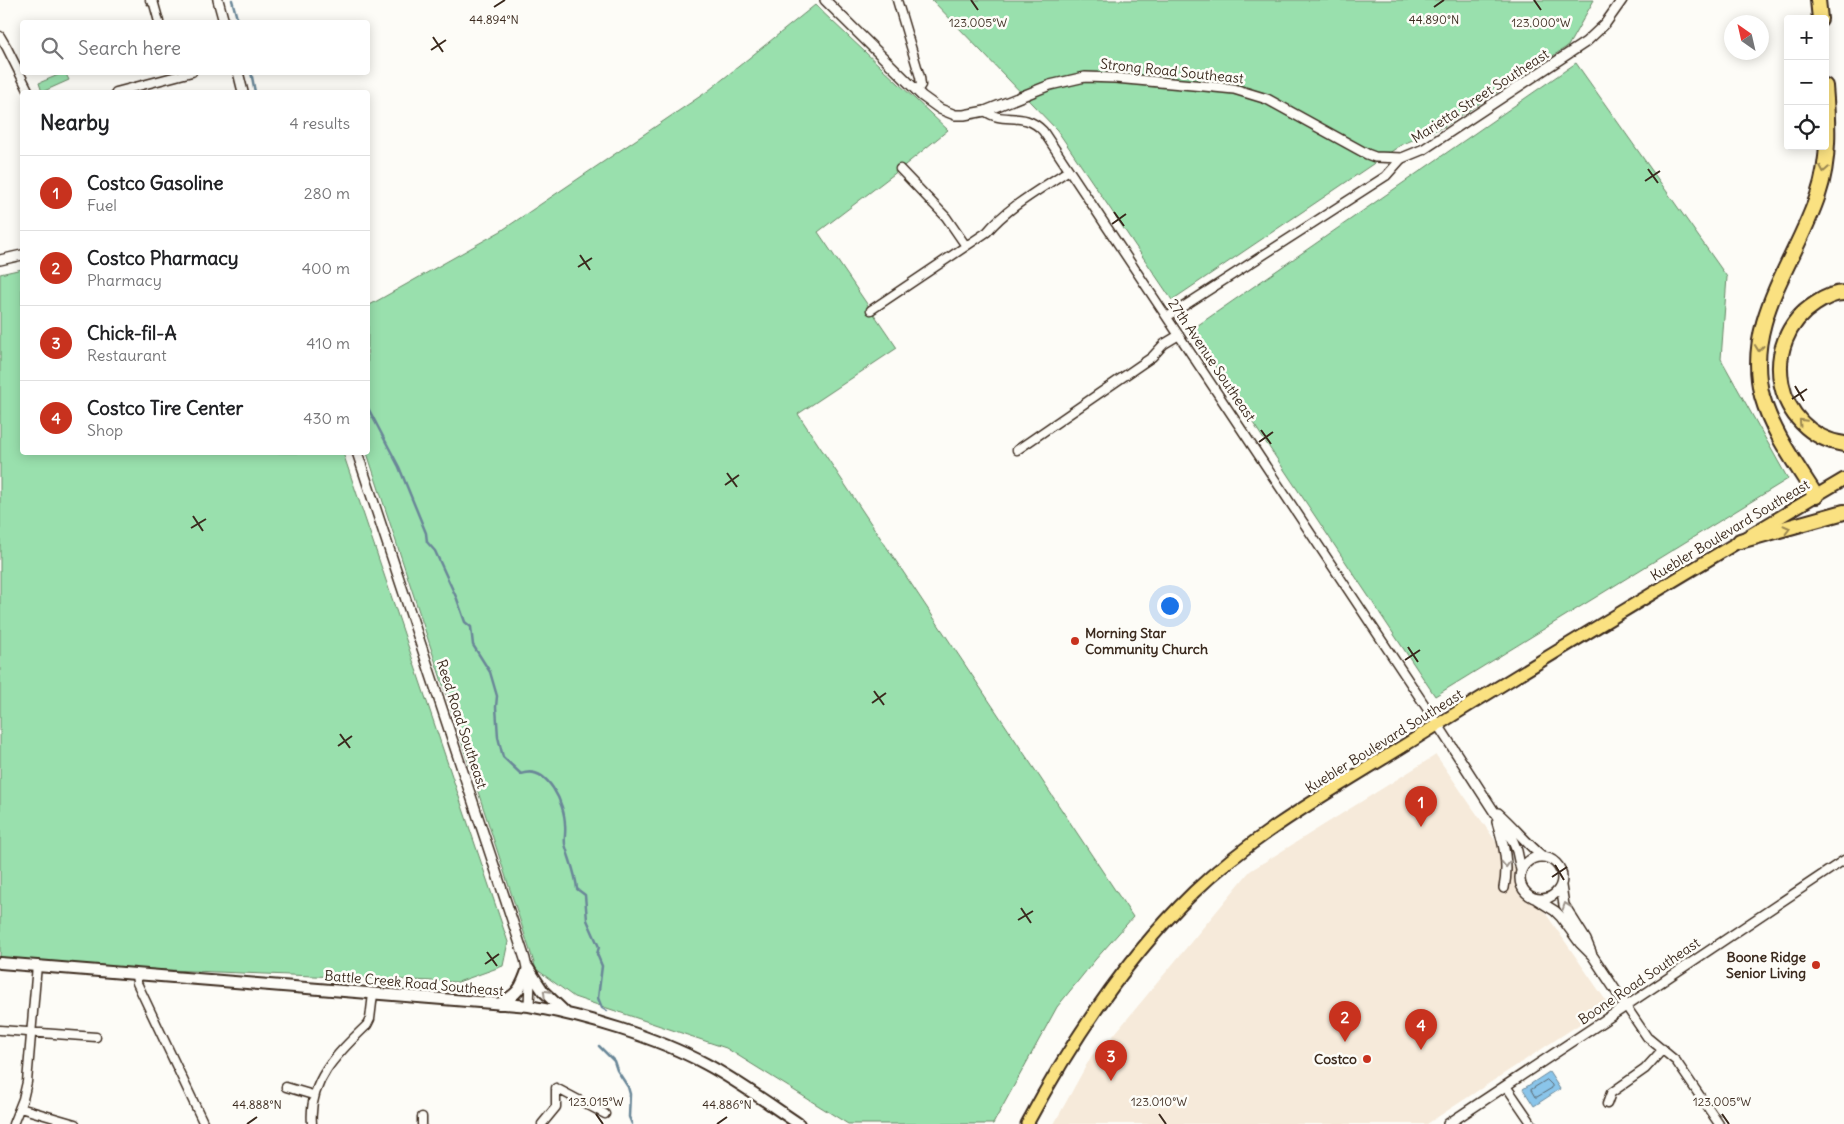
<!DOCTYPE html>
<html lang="en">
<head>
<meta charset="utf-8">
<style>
	:root { --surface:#fff; --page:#f6f6f6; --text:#202124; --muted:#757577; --line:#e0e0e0; --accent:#c8321e }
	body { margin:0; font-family:Delius,sans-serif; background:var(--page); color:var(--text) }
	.controls { position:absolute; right:15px; top:15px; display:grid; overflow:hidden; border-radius:5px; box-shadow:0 2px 12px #0003 }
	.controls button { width:45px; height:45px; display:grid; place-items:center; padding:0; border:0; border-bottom:1px solid var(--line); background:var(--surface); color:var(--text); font:25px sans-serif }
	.compass { position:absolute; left:1724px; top:15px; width:45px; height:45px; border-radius:50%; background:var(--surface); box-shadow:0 2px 12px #0003; rotate:326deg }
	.you { position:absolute; left:1169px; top:605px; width:18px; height:18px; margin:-12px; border:4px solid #fff; border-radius:50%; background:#1a73e8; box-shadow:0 0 0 8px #1a73e833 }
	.badge { display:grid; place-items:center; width:32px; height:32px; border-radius:50%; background:var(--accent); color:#fff; font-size:16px; font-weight:700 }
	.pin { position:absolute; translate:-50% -41px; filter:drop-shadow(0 1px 2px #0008) }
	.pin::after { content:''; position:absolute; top:26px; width:18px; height:15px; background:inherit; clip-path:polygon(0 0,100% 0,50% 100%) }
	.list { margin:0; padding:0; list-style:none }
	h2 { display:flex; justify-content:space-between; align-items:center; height:65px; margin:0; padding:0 20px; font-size:21px }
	h2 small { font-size:16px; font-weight:400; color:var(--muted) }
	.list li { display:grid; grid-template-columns:32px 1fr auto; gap:15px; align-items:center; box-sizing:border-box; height:75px; padding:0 20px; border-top:1px solid var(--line) }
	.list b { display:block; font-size:19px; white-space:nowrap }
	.list p { margin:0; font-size:16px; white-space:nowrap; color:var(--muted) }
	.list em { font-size:16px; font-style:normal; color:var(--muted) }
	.icon { flex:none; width:28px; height:28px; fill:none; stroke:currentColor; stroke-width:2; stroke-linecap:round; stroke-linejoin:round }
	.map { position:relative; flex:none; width:1844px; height:1124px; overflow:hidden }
	.search { position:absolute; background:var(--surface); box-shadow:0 2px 12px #0003; left:20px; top:20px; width:350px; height:55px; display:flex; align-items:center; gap:12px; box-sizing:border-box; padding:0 18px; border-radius:5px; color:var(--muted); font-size:19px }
	.panel { position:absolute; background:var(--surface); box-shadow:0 2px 12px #0003; left:20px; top:90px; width:350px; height:365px; border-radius:5px }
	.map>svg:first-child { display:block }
	.built { fill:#f6eada }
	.green { fill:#99e0ad; stroke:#6a8566 }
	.water { fill:#8ac5ea; stroke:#6a8798 }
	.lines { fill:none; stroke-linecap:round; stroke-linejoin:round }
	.shore { stroke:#5b6870; stroke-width:1 }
	.stream { stroke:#6a8798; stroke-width:2.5 }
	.minor-casing { stroke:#3b2a1e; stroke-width:11 }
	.tertiary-casing { stroke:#3b2a1e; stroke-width:12 }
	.secondary-casing { stroke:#3b2a1e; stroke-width:14 }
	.primary-casing { stroke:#3b2a1e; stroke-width:15 }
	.motorway-casing { stroke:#3b2a1e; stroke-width:18 }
	.minor { stroke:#fdfcf7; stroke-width:8 }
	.tertiary { stroke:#fdfcf7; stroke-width:9 }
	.secondary { stroke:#fdfcf7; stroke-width:10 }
	.primary { stroke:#fae181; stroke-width:11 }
	.motorway { stroke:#fae181; stroke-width:14 }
	.oneway { stroke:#9a8650 }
	.oneway2 { stroke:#9c938a }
	.ticks { fill:none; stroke:#3b2a1e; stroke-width:2 }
	.poi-dot { fill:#c8321e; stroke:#fdfcf7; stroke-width:2 }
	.labels { text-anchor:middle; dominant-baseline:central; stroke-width:5; stroke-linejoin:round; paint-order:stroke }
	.street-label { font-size:14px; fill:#3b2a1e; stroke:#fdfcf7 }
	.poi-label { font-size:14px; font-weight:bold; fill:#3b2a1e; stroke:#fdfcf7; text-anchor:end }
	.ticks-label { font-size:12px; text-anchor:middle; fill:#3b2a1e; stroke:#fdfcf7; stroke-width:5; stroke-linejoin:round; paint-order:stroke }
</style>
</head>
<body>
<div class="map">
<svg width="1844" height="1124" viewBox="0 0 1844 1124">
	<rect width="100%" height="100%" fill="#fdfcf7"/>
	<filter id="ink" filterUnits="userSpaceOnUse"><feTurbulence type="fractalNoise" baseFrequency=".02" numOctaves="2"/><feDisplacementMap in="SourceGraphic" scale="10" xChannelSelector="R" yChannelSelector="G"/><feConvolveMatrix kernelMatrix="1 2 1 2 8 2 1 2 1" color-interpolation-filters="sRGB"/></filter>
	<g filter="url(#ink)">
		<!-- built -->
		<path class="built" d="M 1436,755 L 1609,1005 L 1427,1124 L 1054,1124 L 1092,1055 L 1108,1042 L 1250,871 Z"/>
		<!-- green -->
		<path class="green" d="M 932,0 L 1594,0 L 1568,46 L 1445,126 L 1401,145 L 1172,300 L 1057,130 Z
			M 815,5 L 948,130 L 894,174 L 818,232 L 897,348 L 798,414 L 1133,917 L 1095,960 L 1057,1007 L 993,1124 L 848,1124 L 726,1048 L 574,997 L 536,969 L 367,453 L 368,306 L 501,231 L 708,91 Z
			M 1576,63 L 1727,277 L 1721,359 L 1788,479 L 1435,696 L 1191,330 Z
			M 63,73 L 66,74 L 69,80 L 42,92 L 39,83 Z
			M 22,269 L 22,452 L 343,453 L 508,942 L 503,966 L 458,982 L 0,963 L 0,274 Z"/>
		<!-- water -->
		<path class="water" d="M 1549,1072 L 1560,1089 L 1534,1106 L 1523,1089 Z"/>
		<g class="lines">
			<!-- shore -->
			<path class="shore" d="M 1547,1080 L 1552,1085 L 1552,1088 L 1537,1097 L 1535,1097 L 1531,1090 Z"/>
			<!-- stream -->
			<path class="stream" d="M 232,0 L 238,22
				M 251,72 L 255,92
				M 368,408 L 399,467 L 426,533 L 427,542 L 435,551 L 457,599 L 465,622 L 471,627 L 473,645 L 490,672 L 497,696 L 496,707 L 498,737 L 503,757 L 521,774 C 548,764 565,805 565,825 C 566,832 564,838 565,844 C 569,859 576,874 577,889 L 585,895 L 587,920 L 599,947 L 597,954 L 602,966 L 598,998 L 602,1008 L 607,1011
				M 599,1046 L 614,1061 L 617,1070 L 628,1087 L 630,1094 L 629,1117 L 632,1124"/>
			<!-- minor casing -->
			<g class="minor-casing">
				<path id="minor" d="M 150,0 L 154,4 L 159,22
					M 897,0 L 920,77 L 921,85 L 917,91
					M 0,36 L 7,48 L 29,92
					M 116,92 L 192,72
					M 985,111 C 1003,125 1024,110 1043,131 L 1438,725
					M 900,169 L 946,217 L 966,246
					M 871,310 L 987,232 C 1009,206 1041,189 1069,170
					M 1167,317 L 1386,176 L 1402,158
					M 1017,450 L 1152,357 L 1164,344 L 1179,335
					M 136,974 L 137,983 L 204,1124
					M 0,1030 L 96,1037
					M 1506,1086 L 1532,1124
					M 286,1087 L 313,1095
					M 556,1088 L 605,1114
					M 1607,1104 L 1611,1093 L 1645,1069 L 1663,1049
					M 20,1108 L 75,1124
					M 422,1117 L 422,1124
					M 13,1124 L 23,1099 L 27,1082 L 37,965
					M 312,1124 C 308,1081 338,1053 367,1025 L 370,1019 L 373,994
					M 542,1124 L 556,1107 L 556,1088
					M 1719,1124 L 1676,1061 L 1647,1037 L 1626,1006 L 1844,860"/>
			</g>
			<!-- tertiary casing -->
			<g class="tertiary-casing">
				<path id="tertiary" d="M 218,0 L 224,22
					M 825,0 L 922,96 L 940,109 L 955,115 L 964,115 L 985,111 L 1050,85 L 1085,77 L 1115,78 L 1204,86 L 1234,89 L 1267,99 L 1367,154 L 1375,157 L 1402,158 L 1424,149 L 1586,42 L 1605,24 L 1622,0
					M 238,72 L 243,92
					M 0,260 L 22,255
					M 357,452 L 525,959 L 530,981 L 529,1006
					M 1438,725 L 1513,841 L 1517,851 L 1521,870
					M 1498,813 C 1514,827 1526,843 1542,856
					M 1497,822 C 1504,845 1509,864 1504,888
					M1520 878a21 21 0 1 1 42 0a21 21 0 1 1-42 0Z
					M 1561,886 L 1564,905 L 1586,940 L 1591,952
					M 1448,1124 L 1626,1006 L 1592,955 L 1580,943 L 1561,917 L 1555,911 L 1536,899"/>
			</g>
			<!-- secondary casing -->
			<g class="secondary-casing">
				<path id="secondary" d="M 0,963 L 529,1006 C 585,1016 656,1037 706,1064 C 738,1081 769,1104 799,1124
					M 528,968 L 543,991 L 566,1013
					M 499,1004 C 518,994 521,989 528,968"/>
			</g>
			<!-- primary casing -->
			<g class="primary-casing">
				<path id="primary" d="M 1027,1124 C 1072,1040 1125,959 1194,892 C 1260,828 1344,784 1421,735 C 1561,648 1702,563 1844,479"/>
			</g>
			<!-- motorway casing -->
			<g class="motorway-casing">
				<path id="motorway" d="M 1818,0 L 1820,19
					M 1844,293 C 1834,293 1824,298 1815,304 C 1757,341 1774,433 1844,444
					M 1816,496 C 1796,464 1772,432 1762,396 C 1743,321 1796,262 1818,195 C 1830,160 1828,122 1825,86
					M 1740,541 L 1844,512"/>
			</g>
			<!-- minor -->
			<use href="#minor" class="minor"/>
			<!-- tertiary -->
			<use href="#tertiary" class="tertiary"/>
			<!-- secondary -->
			<use href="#secondary" class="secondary"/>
			<!-- primary -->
			<use href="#primary" class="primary"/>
			<!-- motorway -->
			<use href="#motorway" class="motorway"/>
		</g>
		<!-- one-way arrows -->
		<defs><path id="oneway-chevron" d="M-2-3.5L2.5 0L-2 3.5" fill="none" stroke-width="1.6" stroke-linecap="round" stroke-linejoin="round" transform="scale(1.25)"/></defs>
		<g class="oneway">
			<use href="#oneway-chevron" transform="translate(1824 169) rotate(100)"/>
			<use href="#oneway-chevron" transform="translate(1759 348) rotate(96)"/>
			<use href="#oneway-chevron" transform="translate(1802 422) rotate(-133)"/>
			<use href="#oneway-chevron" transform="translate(1787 529) rotate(-14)"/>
		</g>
		<g class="oneway2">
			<use href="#oneway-chevron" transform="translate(1506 864) rotate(88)"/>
			<use href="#oneway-chevron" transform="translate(1566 906) rotate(-109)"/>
			<use href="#oneway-chevron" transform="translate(546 993) rotate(-135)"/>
		</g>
	</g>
	<!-- ticks -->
	<path class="ticks" d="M 971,0 L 978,10M 1534,0 L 1541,10M 494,7 L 505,0M 1434,7 L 1444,0M 433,37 L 443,52M 431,50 L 446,40M 1648,169 L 1658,183M 1645,181 L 1660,171M 1114,212 L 1124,226M 1112,224 L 1126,214M 580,255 L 590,270M 578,267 L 592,258M 1795,386 L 1804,401M 1792,399 L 1807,389M 1261,430 L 1271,444M 1259,442 L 1273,432M 727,473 L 737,487M 725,485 L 739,475M 193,516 L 203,531M 191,528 L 206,519M 1408,647 L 1418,662M 1405,660 L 1420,650M 874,691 L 884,705M 872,703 L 886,693M 340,734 L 350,748M 338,746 L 352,736M 1555,865 L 1564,880M 1552,877 L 1567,867M 1021,908 L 1031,923M 1018,920 L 1033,911M 487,952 L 497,966M 485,964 L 499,954M 596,1114 L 603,1124M 1159,1114 L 1166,1124M 1722,1114 L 1729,1124M 247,1124 L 257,1117M 717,1124 L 727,1117"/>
	<!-- markers -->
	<g class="poi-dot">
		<circle cx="1075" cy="641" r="5"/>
		<circle cx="1816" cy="965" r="5"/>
		<circle cx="1367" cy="1059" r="5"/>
	</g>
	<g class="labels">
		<!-- street labels -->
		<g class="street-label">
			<text transform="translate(1172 71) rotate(6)">Strong Road Southeast</text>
			<text transform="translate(1480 96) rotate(-33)">Marietta Street Southeast</text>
			<text transform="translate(1212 360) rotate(56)">27th Avenue Southeast</text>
			<text transform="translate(1730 530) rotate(-31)">Kuebler Boulevard Southeast</text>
			<text transform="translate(462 724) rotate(72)">Reed Road Southeast</text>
			<text transform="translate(1384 741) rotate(-32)">Kuebler Boulevard Southeast</text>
			<text transform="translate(1639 981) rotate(-34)">Boone Road Southeast</text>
			<text transform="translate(414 983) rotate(5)">Battle Creek Road Southeast</text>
		</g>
		<!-- poi labels -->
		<g class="poi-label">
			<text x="1085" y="633" text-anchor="start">Morning Star<tspan x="1085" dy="16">Community Church</tspan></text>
			<text x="1806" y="957">Boone Ridge<tspan x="1806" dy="16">Senior Living</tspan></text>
			<text x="1357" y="1059">Costco</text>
		</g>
	</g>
	<g class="ticks-label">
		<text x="494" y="24">44.894°N</text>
		<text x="1434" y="24">44.890°N</text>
		<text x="978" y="27">123.005°W</text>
		<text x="1541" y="27">123.000°W</text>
		<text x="596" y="1106">123.015°W</text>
		<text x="1159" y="1106">123.010°W</text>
		<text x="1722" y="1106">123.005°W</text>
		<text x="257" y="1109">44.888°N</text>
		<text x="727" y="1109">44.886°N</text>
	</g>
</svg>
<div class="controls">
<button>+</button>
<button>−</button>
<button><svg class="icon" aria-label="locate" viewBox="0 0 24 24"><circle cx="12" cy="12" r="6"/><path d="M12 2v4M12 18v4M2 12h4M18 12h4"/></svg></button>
</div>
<svg class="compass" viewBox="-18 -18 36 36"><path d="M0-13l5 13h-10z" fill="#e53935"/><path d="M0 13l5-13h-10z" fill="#757577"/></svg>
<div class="you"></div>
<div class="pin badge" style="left:1421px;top:827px">1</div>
<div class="pin badge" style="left:1345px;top:1042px">2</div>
<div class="pin badge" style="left:1111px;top:1081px">3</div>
<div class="pin badge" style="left:1421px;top:1050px">4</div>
<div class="search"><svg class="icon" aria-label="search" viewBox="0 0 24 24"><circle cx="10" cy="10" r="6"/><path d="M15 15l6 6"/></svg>Search here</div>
<section class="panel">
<h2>Nearby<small>4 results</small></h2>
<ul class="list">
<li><span class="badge">1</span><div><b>Costco Gasoline</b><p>Fuel</p></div><em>280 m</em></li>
<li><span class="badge">2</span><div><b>Costco Pharmacy</b><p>Pharmacy</p></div><em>400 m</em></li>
<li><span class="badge">3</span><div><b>Chick-fil-A</b><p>Restaurant</p></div><em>410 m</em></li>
<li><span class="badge">4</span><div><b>Costco Tire Center</b><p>Shop</p></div><em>430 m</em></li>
</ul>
</section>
</div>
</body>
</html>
